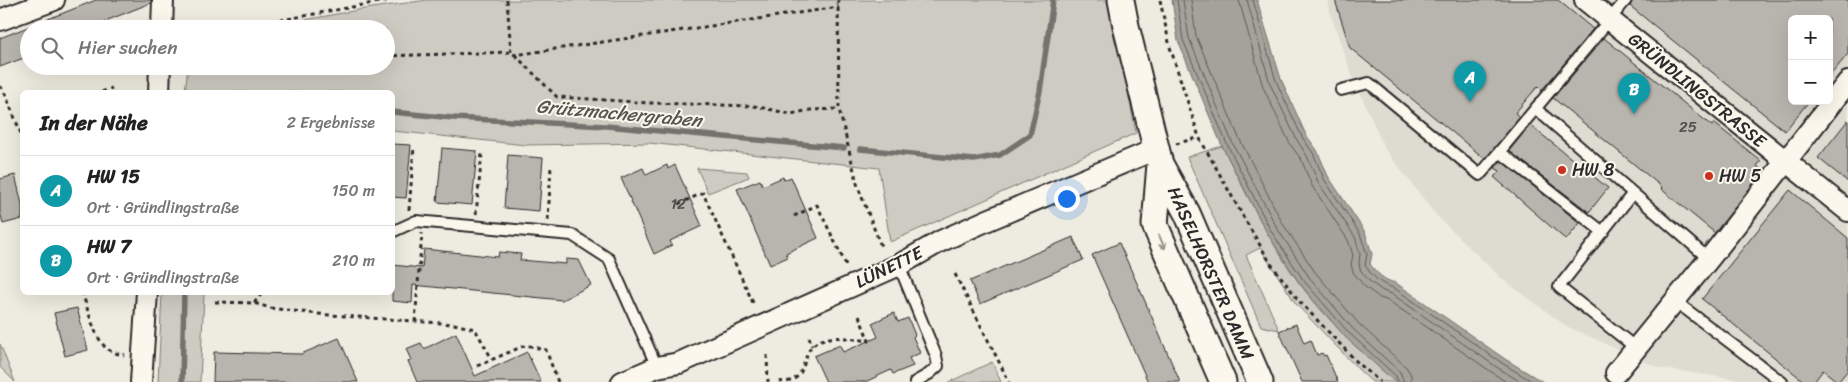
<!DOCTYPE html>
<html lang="de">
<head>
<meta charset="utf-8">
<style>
	:root { --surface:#fff; --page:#f6f6f6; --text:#222; --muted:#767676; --line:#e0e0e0; --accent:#7c3aed }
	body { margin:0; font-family:Sriracha,sans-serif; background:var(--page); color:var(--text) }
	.controls { position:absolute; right:15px; top:15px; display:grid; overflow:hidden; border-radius:8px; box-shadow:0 5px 20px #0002 }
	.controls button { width:45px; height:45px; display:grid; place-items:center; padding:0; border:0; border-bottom:1px solid var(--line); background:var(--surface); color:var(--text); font:25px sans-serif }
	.you { position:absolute; left:1066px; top:198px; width:18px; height:18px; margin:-12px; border:4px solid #fff; border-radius:50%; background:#1a73e8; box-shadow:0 0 0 8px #1a73e833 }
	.badge { display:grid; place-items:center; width:32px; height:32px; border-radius:50%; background:var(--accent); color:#fff; font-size:16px; font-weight:700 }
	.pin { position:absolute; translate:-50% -41px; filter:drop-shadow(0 1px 2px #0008) }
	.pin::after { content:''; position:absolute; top:26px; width:18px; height:15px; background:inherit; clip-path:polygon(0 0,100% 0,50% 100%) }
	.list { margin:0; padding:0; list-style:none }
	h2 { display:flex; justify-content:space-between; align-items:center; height:65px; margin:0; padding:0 20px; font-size:21px }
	h2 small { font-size:16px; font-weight:400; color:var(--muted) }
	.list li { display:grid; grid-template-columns:32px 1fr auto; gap:15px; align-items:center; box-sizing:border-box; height:70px; padding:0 20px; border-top:1px solid var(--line) }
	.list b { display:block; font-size:19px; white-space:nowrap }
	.list p { margin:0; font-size:16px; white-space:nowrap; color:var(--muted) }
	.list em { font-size:16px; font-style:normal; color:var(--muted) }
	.icon { flex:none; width:28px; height:28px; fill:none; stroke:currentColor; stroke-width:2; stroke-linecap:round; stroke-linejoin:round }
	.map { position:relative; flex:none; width:1848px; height:382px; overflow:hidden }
	.search { position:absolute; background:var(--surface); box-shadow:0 5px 20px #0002; left:20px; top:20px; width:375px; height:55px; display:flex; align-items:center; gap:12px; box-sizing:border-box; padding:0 18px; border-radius:28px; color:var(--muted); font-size:19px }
	.panel { position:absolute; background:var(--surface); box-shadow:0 5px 20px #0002; left:20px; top:90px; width:375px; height:205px; border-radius:8px }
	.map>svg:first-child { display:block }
	.built { fill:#dedbd1; fill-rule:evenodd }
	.green { fill:#cecbc2; stroke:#7c7b76 }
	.water { fill:#a4a29a; stroke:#74726e }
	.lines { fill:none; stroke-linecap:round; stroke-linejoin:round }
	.shore { stroke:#5b5b57; stroke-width:1 }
	.stream { stroke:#74726e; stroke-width:5.5 }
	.building { fill:#b8b5ae; stroke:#2b2b2b }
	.service-casing { stroke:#2b2b2b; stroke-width:14 }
	.minor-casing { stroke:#2b2b2b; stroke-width:24 }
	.tertiary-casing { stroke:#2b2b2b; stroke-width:29 }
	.path { stroke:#2b2b2b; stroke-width:3; stroke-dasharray:4 4; stroke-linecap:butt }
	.service { stroke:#fbf7ec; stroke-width:10 }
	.minor { stroke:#fbf7ec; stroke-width:20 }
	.tertiary { stroke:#fbf7ec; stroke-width:25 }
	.oneway { stroke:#93918c }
	.poi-dot { fill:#c8321e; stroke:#fbf7ec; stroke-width:2 }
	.labels { text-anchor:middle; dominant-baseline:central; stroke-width:4; stroke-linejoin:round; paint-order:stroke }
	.number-label { font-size:15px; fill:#4e4e4c }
	.street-label { font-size:18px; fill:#2b2b2b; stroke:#fbf7ec }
	.poi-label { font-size:18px; fill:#2b2b2b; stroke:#fbf7ec; text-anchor:start }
	.water-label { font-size:19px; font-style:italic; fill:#555552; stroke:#fbf7ec }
</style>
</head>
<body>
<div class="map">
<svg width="1848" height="382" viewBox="0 0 1848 382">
	<rect width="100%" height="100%" fill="#eeebe0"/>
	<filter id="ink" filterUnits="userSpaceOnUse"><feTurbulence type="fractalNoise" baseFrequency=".02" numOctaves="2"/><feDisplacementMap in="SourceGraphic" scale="10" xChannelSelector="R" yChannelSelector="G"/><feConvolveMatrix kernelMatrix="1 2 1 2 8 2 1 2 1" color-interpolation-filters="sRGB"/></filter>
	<g filter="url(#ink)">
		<!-- built -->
		<path class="built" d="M 1328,0 L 1848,0 L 1848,380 L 1830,382 L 1755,382 L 1659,368 L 1566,326 L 1500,277 L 1436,215 L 1385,149 L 1351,73 L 1331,16 ZM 1792,19 L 1829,19 L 1829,101 L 1792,101 Z"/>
		<!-- green -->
		<path class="green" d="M 427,0 L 1110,0 L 1136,133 L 890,242 L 879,168 L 649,143 L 526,145 L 393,131 L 392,92 L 185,92 L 188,66 L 386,66 L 386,29 L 257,29 L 358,10 Z
			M 1222,146 C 1246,193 1268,240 1299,283 C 1326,320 1361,351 1395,382 L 1372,382 L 1359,370 L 1296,304 L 1260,248 L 1246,255 L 1279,330 L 1261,326 L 1187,157 Z
			M 697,168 L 747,172 L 749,177 L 708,193 Z
			M 162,293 L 204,293 L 200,382 L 158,382 Z
			M 0,344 L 15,382 L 0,367 Z
			M 992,362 L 1001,382 L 949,382 Z"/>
		<!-- water -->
		<path class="water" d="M 1172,0 L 1257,0 L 1281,79 L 1306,135 L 1317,150 L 1328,176 L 1365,232 L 1372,254 L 1370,264 C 1376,273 1385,281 1396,283 L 1505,359 L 1543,382 L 1395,382 L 1345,337 L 1300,284 L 1267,233 L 1222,146 L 1178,41 Z"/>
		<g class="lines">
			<!-- shore -->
			<path class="shore" d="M 1177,0 L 1183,40 L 1227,144 L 1271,231 L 1304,281 L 1349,333 L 1396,376 L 1398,382
				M 1183,0 L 1189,38 L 1232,142 L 1277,228 L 1309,277 L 1353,329 L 1400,372 L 1404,382
				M 1191,0 L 1196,36 L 1239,138 L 1283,224 L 1315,272 L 1359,324 L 1407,368 L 1411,375 L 1411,382
				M 1239,0 L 1263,87 L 1290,144 L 1301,159 L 1312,186 L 1348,240 L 1353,255 L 1351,264 L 1353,272 L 1364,286 L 1380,298 L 1389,301 L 1506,382
				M 1247,0 L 1270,84 L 1297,140 L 1307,156 L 1318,182 L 1355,237 L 1360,254 L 1359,262 L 1360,269 L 1368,280 L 1383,291 L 1392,294 L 1498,368 L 1521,382
				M 1253,0 L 1276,81 L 1302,137 L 1313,153 L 1324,179 L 1360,234 L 1367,254 L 1365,265 C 1372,277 1382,285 1394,288 L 1502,363 L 1533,382"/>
			<!-- stream -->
			<path class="stream" d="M 392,112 L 453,118 L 606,126 L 844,148
				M 860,149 L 974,160 L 1000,155 L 1030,135 L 1040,91 L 1053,0
				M 182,382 L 184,292"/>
		</g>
		<!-- building -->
		<path class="building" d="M 96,0 L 151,0 L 151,3 L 85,29 L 29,29 L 29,56 L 0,67 L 0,38 Z
			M 1335,0 L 1558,0 L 1593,29 L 1542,90 L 1538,86 L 1515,113 L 1520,117 L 1485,159 L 1350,48 Z
			M 1633,0 L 1848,0 L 1848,54 L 1829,77 L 1829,19 L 1792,19 L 1792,101 L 1809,101 L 1785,131 L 1630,6 Z
			M 1604,38 L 1712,126 L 1714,123 L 1761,161 L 1757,166 L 1763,171 L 1715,233 L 1661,189 L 1662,187 L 1553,98 Z
			M 1848,120 L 1848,182 L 1818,158 Z
			M 1530,125 L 1608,188 L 1589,212 L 1509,151 Z
			M 392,144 L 411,145 L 406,198 L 392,197 Z
			M 442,148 L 477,151 L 472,205 L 437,202 Z
			M 508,155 L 543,158 L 539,211 L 504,208 Z
			M 1501,161 L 1580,223 L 1566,240 L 1494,177 L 1500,171 L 1495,168 Z
			M 667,165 L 668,169 L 675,165 L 702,226 L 670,241 L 672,245 L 654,254 L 621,178 L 643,168 L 646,175 Z
			M 15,175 L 22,204 L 22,219 L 3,224 L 0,211 L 0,179 Z
			M 783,177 L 784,180 L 791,177 L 818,238 L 786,253 L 788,257 L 770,265 L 737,189 L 760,180 L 763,186 Z
			M 1790,190 L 1848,238 L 1848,370 L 1838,382 L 1823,370 L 1814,382 L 1805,382 L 1702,299 Z
			M 1073,237 L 1083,260 L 980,304 L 970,281 Z
			M 1119,243 L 1144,299 L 1180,382 L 1148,382 L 1092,255 Z
			M 424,249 L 498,257 L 499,252 L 521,254 L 520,260 L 566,264 L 566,259 L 579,260 L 591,285 L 562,300 L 413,285 L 412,303 L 392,301 L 392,265 L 422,268 Z
			M 77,308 L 88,350 L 65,356 L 54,313 Z
			M 894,313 L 898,322 L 908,318 L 915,335 L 913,337 L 920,353 L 909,358 L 913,366 L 893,374 L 891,370 L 865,382 L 826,382 L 814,356 L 840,345 L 843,352 L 878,337 L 872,323 Z
			M 1296,324 L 1304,343 L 1311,340 L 1317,355 L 1322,353 L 1324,356 L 1326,355 L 1338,382 L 1302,382 L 1279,331 Z
			M 456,333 L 475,376 L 527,352 L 541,382 L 417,382 L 408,361 L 411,360 L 406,349 L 421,343 L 424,349 Z
			M 339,338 L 358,382 L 213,382 L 214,352 L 301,354 Z"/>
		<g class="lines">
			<!-- service casing -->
			<g class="service-casing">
				<path id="service" d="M 1341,90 L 1369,83 L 1480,175 L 1626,0
					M 1536,109 L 1709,259
					M 1500,152 L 1603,232
					M 1633,193 L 1559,287 L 1636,348
					M 392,232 L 416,221 L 572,235 L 609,259 L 657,367
					M 899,265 L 936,356 L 938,366 L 929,374 L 915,382
					M 1675,301 L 1782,382"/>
			</g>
			<!-- minor casing -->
			<g class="minor-casing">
				<path id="minor" d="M 1585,0 L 1848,211
					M 0,20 L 54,0
					M 162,29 L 163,0
					M 159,92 L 160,66
					M 1616,373 L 1709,259 L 1848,82
					M 141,382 L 147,292
					M 622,382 L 657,367 L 679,363 L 899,265 L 941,241 L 988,220 L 1156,149"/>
			</g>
			<!-- tertiary casing -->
			<g class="tertiary-casing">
				<path id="tertiary" d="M 1121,0 L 1126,26 L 1160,164 L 1187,213 L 1260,382
					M 1160,164 L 1155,225 L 1223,382"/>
			</g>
			<!-- path -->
			<path class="path" d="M 507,0 L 511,52
				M 838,0 L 839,109 L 858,187 L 882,249
				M 1160,0 L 1170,47 L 1199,137 L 1244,218 L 1271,264 L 1300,302 L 1358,363 L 1380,382
				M 233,29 L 390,0
				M 515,55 L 557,97 L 651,103 L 754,106 L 791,114 L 810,110 L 839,109
				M 386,56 L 511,52 L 515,55 L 839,7
				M 0,86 L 4,91 L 22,136
				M 102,92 L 112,88
				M 1176,144 L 1199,137
				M 678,204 L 703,193 L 754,305
				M 409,210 L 414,147
				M 476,214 L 482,153
				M 794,216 L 817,205 L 846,265
				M 548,220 L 551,166
				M 955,274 L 1009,382
				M 82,292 C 87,307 95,338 106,348 C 112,353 118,354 125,355
				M 215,302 L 254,303 L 270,308 L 317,314 L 454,324 L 475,329 L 492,359
				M 254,303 L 263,292
				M 415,322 L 422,233
				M 809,337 L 812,346
				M 767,355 L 768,382
				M 477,366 L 526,345 L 546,350 L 558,382
				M 779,382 C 783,381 787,382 790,381 C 806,376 803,355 812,346 C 826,332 852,339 869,341 L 859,316"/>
			<!-- service -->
			<use href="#service" class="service"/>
			<!-- minor -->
			<use href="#minor" class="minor"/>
			<!-- tertiary -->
			<use href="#tertiary" class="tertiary"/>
		</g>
		<!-- one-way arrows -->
		<defs><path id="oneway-shaft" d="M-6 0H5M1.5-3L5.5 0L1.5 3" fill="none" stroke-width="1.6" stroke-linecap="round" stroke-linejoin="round" transform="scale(1.25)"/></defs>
		<use class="oneway" href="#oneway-shaft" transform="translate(1162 242) rotate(67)"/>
	</g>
	<!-- markers -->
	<g class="poi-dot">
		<circle cx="1562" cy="170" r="5"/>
		<circle cx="1709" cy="176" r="5"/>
	</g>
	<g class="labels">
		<!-- number labels -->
		<g class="number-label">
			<text x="1688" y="127">25</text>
			<text x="678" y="204">12</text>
		</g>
		<!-- street labels -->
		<g class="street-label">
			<text transform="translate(1697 90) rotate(39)">GRÜNDLINGSTRASSE</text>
			<text transform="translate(889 267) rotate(-26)">LÜNETTE</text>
			<text transform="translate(1211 273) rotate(66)">HASELHORSTER DAMM</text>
		</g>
		<!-- poi labels -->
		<g class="poi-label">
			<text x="1572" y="170">HW 8</text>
			<text x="1719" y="176">HW 5</text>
		</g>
		<!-- water labels -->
		<g class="water-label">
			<text transform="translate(619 113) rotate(5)">Grützmachergraben</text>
		</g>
	</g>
</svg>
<div class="controls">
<button>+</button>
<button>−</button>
</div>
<div class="you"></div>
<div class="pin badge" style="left:1470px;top:102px;background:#0f9aa8">A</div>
<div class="pin badge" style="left:1634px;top:114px;background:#0f9aa8">B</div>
<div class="search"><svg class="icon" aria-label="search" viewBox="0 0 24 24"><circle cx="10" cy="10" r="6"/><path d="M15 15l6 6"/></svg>Hier suchen</div>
<section class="panel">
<h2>In der Nähe<small>2 Ergebnisse</small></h2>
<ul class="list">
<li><span class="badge" style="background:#0f9aa8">A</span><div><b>HW 15</b><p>Ort · Gründlingstraße</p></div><em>150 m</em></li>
<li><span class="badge" style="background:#0f9aa8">B</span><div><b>HW 7</b><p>Ort · Gründlingstraße</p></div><em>210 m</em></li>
</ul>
</section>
</div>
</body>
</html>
